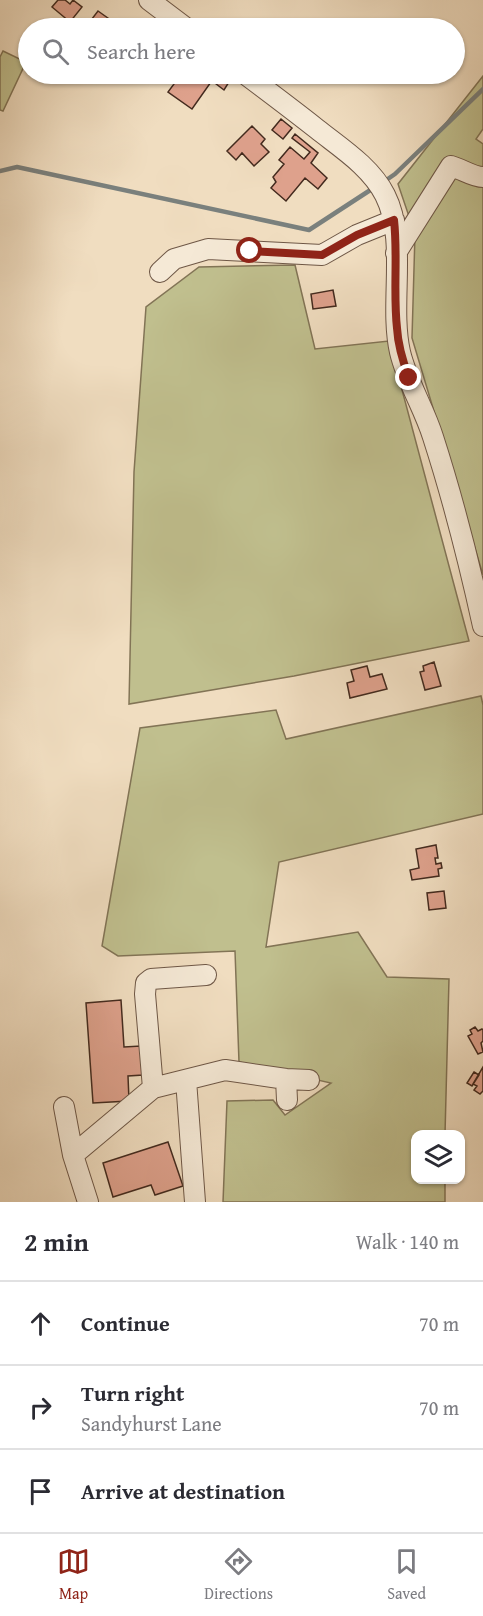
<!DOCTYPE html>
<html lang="en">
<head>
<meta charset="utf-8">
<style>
	:root { --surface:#fff; --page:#f7f7f7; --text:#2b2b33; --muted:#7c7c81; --line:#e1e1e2; --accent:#8f2418 }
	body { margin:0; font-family:"Gentium Book Plus",serif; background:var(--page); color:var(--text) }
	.controls { position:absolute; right:18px; bottom:18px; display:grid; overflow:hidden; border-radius:12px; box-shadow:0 2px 4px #0004 }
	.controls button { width:54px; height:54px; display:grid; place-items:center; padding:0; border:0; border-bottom:2px solid var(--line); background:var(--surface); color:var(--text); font:30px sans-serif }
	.stop { position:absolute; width:18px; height:18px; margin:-14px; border:4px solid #8f2418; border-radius:50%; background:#fff }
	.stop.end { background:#8f2418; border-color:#fff; box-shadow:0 2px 6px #0008 }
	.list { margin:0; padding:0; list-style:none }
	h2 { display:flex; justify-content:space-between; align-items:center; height:78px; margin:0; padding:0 24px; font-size:26px }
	h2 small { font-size:20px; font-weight:400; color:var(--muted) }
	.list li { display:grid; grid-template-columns:39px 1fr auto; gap:18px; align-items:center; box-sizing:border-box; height:84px; padding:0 24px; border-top:2px solid var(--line) }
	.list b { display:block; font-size:22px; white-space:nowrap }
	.list p { margin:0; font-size:20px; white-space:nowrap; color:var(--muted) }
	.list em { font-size:20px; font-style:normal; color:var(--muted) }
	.icon { flex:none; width:33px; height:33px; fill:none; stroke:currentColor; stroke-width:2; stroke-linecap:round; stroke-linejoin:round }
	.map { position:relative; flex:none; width:483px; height:1202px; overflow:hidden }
	.search { position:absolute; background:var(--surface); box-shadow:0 2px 4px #0004; left:18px; right:18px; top:18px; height:66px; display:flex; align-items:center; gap:15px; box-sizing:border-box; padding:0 21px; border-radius:33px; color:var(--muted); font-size:22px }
	.sheet { height:330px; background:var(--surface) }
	nav { display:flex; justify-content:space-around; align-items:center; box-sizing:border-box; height:84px; border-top:2px solid var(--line); background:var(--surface); font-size:16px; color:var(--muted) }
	nav a { display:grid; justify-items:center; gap:3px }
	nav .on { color:var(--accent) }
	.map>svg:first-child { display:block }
	.green { fill:#c0bf8e; stroke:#827456; stroke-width:1.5 }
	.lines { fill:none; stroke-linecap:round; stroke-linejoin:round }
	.stream { stroke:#7a807d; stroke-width:4.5 }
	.building { fill:#dea18c; stroke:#432a1e; stroke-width:1.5 }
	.minor-casing { stroke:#6e5746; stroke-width:22 }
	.minor { stroke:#f5e9d6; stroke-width:20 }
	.route { stroke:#8f2418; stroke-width:8 }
</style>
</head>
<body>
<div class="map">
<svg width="483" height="1202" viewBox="0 0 483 1202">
	<rect width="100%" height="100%" fill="#f0ddc0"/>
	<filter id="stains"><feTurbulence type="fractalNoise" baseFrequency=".00333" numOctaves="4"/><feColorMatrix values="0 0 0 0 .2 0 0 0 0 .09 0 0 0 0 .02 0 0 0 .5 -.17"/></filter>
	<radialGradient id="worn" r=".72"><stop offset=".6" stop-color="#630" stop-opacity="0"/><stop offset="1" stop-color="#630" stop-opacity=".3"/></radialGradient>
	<!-- green -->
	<path class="green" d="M 3,51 L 26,62 L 3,111 L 0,110 L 0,57 Z
		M 483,76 L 483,129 L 476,139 L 483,144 L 483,575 L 412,338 L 415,234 L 398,184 Z
		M 295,265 L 315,349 L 389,341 L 469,641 L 294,676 L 129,704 L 134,472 L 146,307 L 199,267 Z
		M 481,696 L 483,705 L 483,814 L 279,862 L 266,947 L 358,932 L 387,977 L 449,979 L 445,1134 L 416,1134 L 416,1180 L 445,1180 L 445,1202 L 223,1202 L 227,1101 L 273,1100 L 285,1115 L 331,1083 L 239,1062 L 235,951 L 118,956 L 102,946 L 140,728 L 276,710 L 286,739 Z"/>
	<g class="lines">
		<!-- stream -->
		<path class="stream" d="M 0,171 L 17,167 L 309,230 L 375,187
			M 382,183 L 395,174 L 483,89"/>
	</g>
	<!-- building -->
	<path class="building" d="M 58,0 L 65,0 L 70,4 L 73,0 L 82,7 L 70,22 L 52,7 Z
		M 98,11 L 112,21 L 110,25 L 115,28 L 85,28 Z
		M 167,74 L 180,74 L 193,82 L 199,74 L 211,82 L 192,109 L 168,92 L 174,84 L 165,77 Z
		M 210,74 L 219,74 L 229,82 L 224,90 L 207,77 Z
		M 281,119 L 292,128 L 283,139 L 272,130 Z
		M 252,126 L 265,139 L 261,144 L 269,152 L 254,166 L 242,153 L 236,160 L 227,151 Z
		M 295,134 L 318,153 L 311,163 L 327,178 L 318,189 L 305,178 L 286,201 L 271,188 L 276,182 L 273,177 L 284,164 L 279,160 L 290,147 L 304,159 L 310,152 L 292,138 Z
		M 333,290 L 336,306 L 313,309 L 311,294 Z
		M 434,662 L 441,686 L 425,690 L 420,672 L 424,671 L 423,666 Z
		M 367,666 L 370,677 L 382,674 L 387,689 L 350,698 L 347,683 L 354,681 L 351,670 Z
		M 436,845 L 438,858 L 435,858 L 436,864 L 441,863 L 442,868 L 438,869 L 439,876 L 412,880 L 410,870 L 419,868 L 416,849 Z
		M 444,891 L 446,908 L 429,910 L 427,893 Z
		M 121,1000 L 124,1047 L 141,1046 L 143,1075 L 128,1076 L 129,1101 L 93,1103 L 86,1003 Z
		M 475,1027 L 478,1031 L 482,1029 L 483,1030 L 483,1041 L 481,1043 L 483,1052 L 478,1054 L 468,1036 L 472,1034 L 470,1030 Z
		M 483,1067 L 483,1091 L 480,1094 L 474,1090 L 477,1086 L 473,1084 Z
		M 474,1072 L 479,1075 L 472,1086 L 467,1083 Z
		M 168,1142 L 183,1186 L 155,1195 L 151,1185 L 113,1197 L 103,1163 Z"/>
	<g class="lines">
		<!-- minor casing -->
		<g class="minor-casing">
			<path id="minor" d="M 149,0 L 186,28
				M 245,74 C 269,92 293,110 317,129 C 341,148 371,167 385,195 C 408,240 389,303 400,352 C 407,382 424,408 433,437 C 453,499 469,562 483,626
				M 396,253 L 451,166 C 462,169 473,177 483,177
				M 160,272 L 174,259 L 208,249 L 322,255 L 357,235 L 394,220
				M 286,1079 L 287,1100
				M 186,1080 L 195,1202
				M 153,1088 L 145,994 L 146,983 L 151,979 L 206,975
				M 64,1107 L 73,1155 L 88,1202
				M 73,1155 L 153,1088 L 225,1070 L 286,1079 L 309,1080"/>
		</g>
		<!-- minor -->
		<use href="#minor" class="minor"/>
	</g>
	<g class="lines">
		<!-- route -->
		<path class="route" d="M 250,251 L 322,255 L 357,235 L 394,220 C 398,256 393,292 397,328 C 398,346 403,362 409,378"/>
	</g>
	<rect width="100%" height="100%" filter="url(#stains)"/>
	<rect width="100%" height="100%" fill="url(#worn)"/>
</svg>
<div class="controls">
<button><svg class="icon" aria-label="layers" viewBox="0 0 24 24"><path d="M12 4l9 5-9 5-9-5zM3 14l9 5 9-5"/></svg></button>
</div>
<div class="stop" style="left:250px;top:251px"></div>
<div class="stop end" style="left:409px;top:378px"></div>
<div class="search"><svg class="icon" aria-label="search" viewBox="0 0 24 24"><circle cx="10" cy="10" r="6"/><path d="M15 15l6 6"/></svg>Search here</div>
</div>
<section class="sheet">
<h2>2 min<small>Walk · 140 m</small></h2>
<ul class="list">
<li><svg class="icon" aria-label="ahead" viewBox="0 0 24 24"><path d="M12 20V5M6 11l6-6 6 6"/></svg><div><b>Continue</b></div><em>70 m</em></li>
<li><svg class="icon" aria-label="right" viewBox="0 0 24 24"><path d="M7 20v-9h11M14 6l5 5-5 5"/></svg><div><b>Turn right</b><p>Sandyhurst Lane</p></div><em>70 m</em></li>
<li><svg class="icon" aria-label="arrive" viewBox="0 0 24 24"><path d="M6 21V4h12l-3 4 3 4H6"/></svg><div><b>Arrive at destination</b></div></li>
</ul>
</section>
<nav>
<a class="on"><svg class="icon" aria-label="map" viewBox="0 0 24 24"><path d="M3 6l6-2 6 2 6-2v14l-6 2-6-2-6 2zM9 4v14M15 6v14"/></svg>Map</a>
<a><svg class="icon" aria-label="directions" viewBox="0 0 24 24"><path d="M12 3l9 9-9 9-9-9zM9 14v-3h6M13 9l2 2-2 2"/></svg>Directions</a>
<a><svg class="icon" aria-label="saved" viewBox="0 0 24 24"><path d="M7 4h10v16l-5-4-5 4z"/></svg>Saved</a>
</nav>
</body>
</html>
